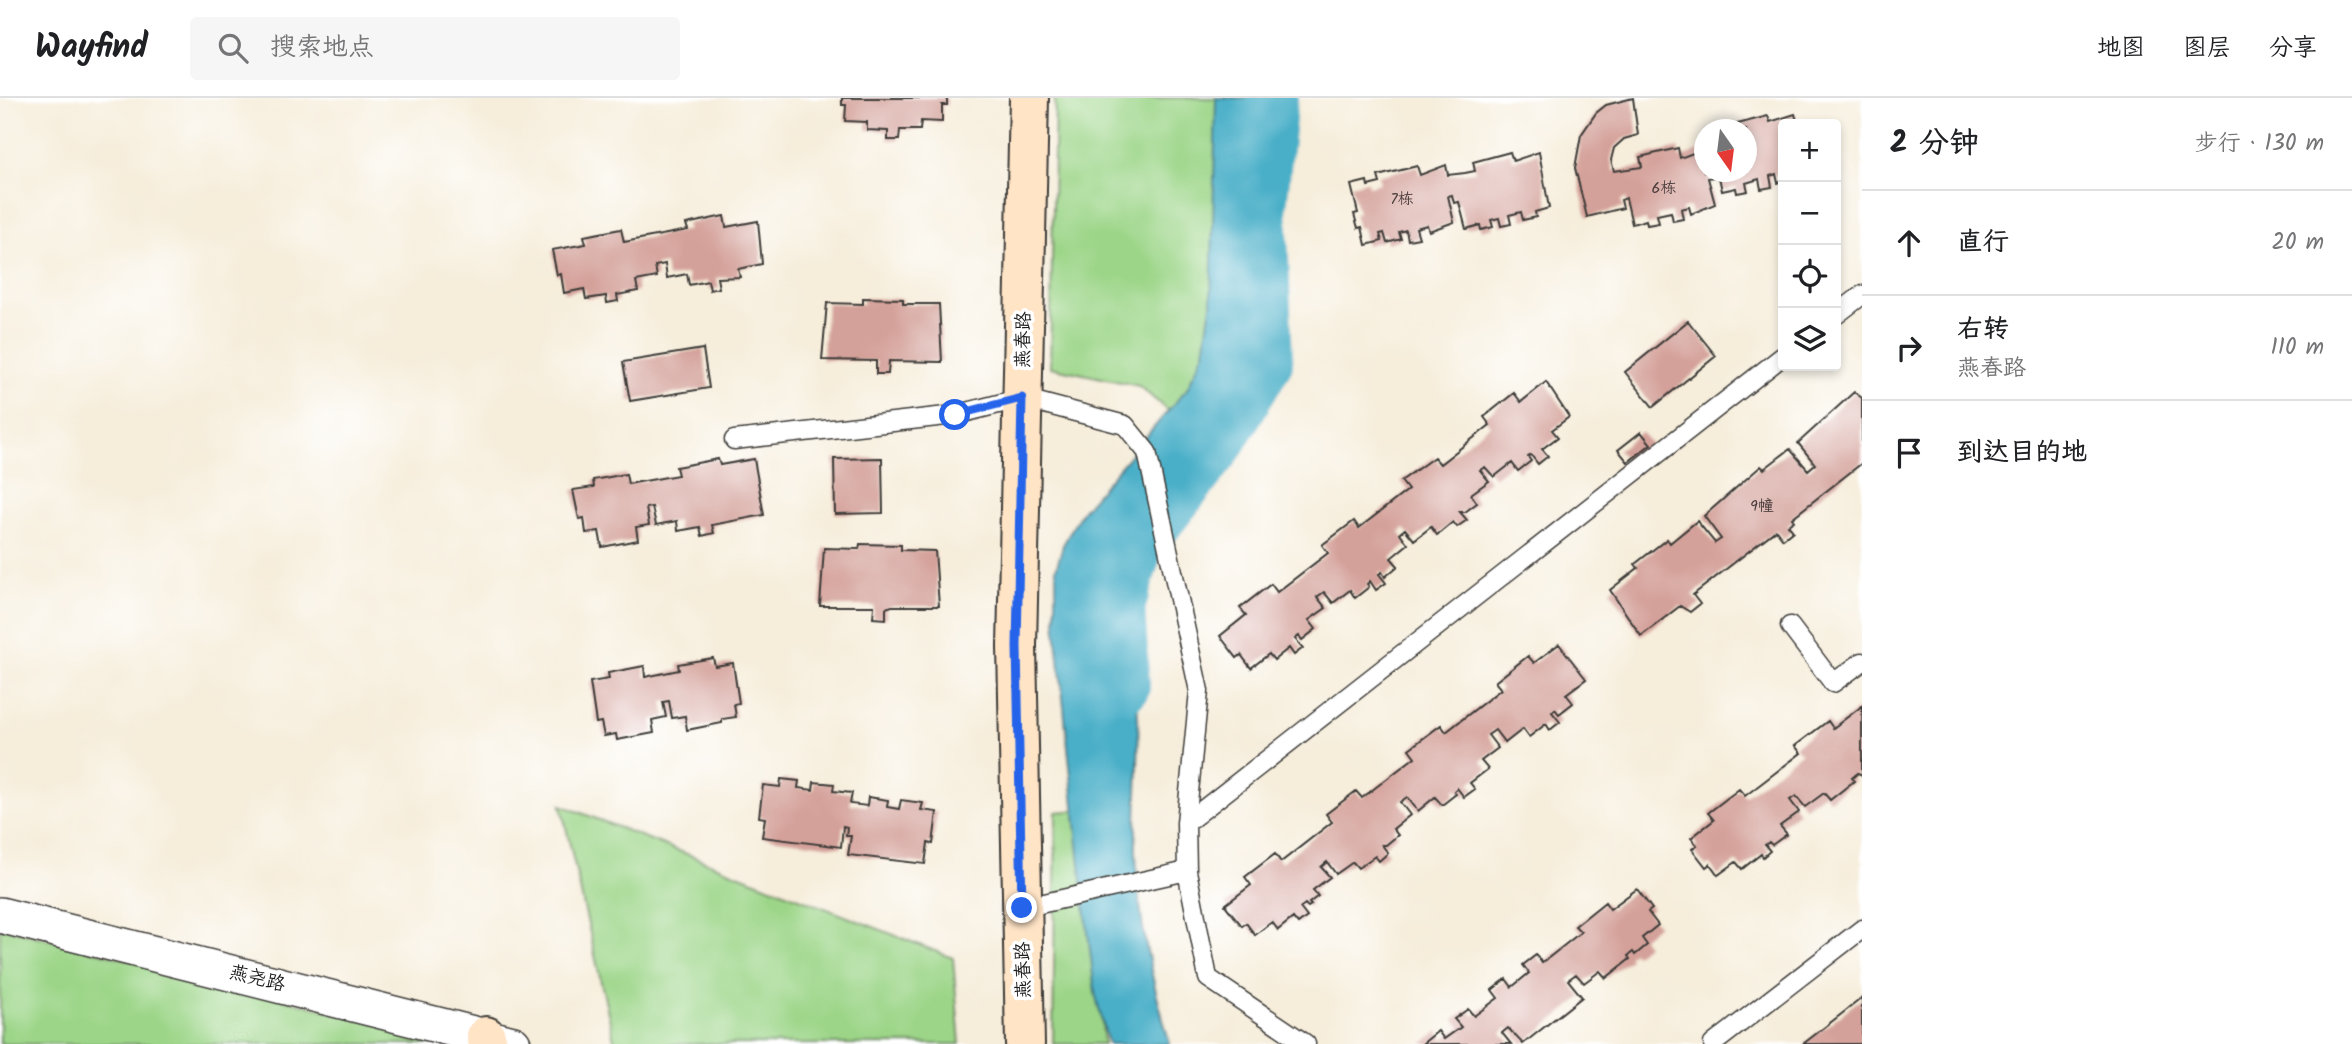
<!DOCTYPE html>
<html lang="zh">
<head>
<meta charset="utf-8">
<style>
	:root { --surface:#fff; --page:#f6f6f6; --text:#202124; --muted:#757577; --line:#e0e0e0 }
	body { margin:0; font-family:Kalam,"LXGW WenKai TC",sans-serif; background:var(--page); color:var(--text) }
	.controls { position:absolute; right:21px; top:21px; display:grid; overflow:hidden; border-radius:7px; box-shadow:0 4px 10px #0003 }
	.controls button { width:63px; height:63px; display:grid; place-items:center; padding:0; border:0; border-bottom:2px solid var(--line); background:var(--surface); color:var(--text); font:35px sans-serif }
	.compass { position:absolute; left:1694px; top:21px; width:63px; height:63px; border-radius:50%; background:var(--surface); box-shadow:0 4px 10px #0003; rotate:166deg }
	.stop { position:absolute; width:21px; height:21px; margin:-16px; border:5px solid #2563eb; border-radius:50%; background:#fff }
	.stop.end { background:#2563eb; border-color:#fff; box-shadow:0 2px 7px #0008 }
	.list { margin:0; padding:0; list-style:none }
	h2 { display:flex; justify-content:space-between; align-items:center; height:91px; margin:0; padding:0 28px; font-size:30px }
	h2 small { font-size:23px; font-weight:400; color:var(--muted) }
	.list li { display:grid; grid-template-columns:46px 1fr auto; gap:21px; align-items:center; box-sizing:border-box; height:105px; padding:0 28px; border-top:2px solid var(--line) }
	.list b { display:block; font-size:26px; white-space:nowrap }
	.list p { margin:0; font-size:23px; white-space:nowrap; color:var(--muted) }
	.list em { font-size:23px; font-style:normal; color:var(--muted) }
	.icon { flex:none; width:38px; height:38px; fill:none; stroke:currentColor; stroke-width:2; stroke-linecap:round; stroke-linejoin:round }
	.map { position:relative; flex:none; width:1862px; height:946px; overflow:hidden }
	header { display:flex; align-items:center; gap:42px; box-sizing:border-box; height:98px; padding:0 35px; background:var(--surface); border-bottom:2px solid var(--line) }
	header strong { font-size:33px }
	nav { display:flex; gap:38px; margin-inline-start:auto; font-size:24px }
	.search { width:490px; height:63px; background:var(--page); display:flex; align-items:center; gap:18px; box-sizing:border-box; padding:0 24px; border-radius:7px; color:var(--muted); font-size:26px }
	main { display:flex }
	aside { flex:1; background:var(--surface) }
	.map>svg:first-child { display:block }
	.green { fill:#9cd588; stroke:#5c7852; stroke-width:2 }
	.water { fill:#48afc8; stroke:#326672; stroke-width:2 }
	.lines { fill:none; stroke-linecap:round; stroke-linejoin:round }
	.river { stroke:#48afc8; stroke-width:52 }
	.building { fill:#d4a19a }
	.lane-casing { stroke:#3d3b38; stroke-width:21 }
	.street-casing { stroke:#3d3b38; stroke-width:38 }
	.secondary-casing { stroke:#3d3b38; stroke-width:42 }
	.lane { stroke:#fff; stroke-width:18 }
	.street { stroke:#fff; stroke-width:35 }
	.secondary { stroke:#ffe4c6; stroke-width:38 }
	.route { stroke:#2563eb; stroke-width:9 }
	.labels { text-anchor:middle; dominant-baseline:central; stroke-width:7; stroke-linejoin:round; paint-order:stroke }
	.number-label { font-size:16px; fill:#4a3d3c }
	.street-label { font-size:19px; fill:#1c1c1c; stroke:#fff }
</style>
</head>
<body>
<header>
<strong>Wayfind</strong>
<div class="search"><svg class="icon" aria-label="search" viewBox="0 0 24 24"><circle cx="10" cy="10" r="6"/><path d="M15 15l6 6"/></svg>搜索地点</div>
<nav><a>地图</a><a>图层</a><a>分享</a></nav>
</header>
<main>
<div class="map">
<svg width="1862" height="946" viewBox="0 0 1862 946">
	<rect width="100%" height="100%" fill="#fff"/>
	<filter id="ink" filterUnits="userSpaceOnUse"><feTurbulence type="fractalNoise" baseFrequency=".0143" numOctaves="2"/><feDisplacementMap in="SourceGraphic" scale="14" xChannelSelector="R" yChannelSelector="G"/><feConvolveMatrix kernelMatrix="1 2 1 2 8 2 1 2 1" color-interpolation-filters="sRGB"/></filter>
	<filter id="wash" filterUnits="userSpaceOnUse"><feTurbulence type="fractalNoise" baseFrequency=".00686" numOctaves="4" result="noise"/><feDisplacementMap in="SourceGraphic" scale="28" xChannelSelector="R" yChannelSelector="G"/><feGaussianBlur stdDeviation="1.57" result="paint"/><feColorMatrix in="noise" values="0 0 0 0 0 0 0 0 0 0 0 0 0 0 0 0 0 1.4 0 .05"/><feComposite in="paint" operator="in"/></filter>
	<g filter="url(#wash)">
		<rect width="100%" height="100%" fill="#f6edda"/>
		<!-- green -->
		<path class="green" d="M 1055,0 L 1236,0 L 1206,274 L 1172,316 L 1139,288 L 1050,269 Z
			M 561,707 L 953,860 L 960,946 L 615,946 Z
			M 1080,712 L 1104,946 L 1053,946 L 1056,714 Z
			M 0,829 L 460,946 L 0,946 Z"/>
		<!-- water -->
		<path class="water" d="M 1216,0 L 1278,0 C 1273,51 1267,103 1264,155 C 1261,199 1267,251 1246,291 C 1215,328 1132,420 1121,462 C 1110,507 1131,549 1136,593 C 1142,646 1135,700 1136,753 C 1137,819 1152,883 1170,946 L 1108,946 L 1095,895 L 1079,757 L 1056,532 L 1056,471 L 1063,447 L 1082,413 L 1187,291 L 1204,254 L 1211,207 Z"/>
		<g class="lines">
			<!-- river -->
			<path class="river" d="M 1124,588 L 1119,509 L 1137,449 L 1215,351 L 1267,264 L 1261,109 L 1272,0"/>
		</g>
		<g id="blocks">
			<!-- building -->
			<path class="building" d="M 842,0 L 947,0 L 947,7 L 942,7 L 942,24 L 921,23 L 920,32 L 900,32 L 899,42 L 888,42 L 888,33 L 867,32 L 867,24 L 845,23 L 846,7 L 842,7 Z
				M 1633,0 L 1638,37 L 1624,41 L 1614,50 L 1611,62 L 1614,73 L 1642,69 L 1640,59 L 1678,50 L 1680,60 L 1704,51 L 1704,74 L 1712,74 L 1713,79 L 1708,80 L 1715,106 L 1691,116 L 1689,109 L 1681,111 L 1683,121 L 1673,123 L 1671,114 L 1657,117 L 1659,125 L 1647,127 L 1646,122 L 1632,126 L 1626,100 L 1621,102 L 1623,110 L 1587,119 L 1575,70 L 1581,37 L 1596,15 L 1606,7 Z
				M 1795,16 L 1798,26 L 1783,26 L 1783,83 L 1778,85 L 1776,76 L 1770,78 L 1772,89 L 1761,91 L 1759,81 L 1746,85 L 1748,93 L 1737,95 L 1736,90 L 1722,93 L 1718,74 L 1746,74 L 1746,32 L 1730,32 L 1730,28 L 1768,18 L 1770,24 Z
				M 1510,54 L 1513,63 L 1539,54 L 1549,110 L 1535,114 L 1536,119 L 1523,122 L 1521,114 L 1509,117 L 1511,126 L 1501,128 L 1499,120 L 1491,122 L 1493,129 L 1481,132 L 1480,127 L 1466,131 L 1459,104 L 1454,105 L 1452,97 L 1448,98 L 1454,124 L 1429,133 L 1427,127 L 1416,130 L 1419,140 L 1408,142 L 1406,132 L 1399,134 L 1401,141 L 1387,145 L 1384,135 L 1380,136 L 1382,143 L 1366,147 L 1362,129 L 1358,130 L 1354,116 L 1358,115 L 1351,87 L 1367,83 L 1368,88 L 1380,85 L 1378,78 L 1417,68 L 1420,77 L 1446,67 L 1448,77 L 1465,75 L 1475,73 L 1473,64 Z
				M 724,118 L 726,129 L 758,123 L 762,166 L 738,171 L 740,179 L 717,180 L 719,190 L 710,192 L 708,183 L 689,187 L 687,176 L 667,180 L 665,166 L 655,168 L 657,179 L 636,183 L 638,193 L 617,197 L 618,203 L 607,205 L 606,198 L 586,201 L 584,191 L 564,195 L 561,176 L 557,177 L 552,152 L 586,146 L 584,138 L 621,131 L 624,144 L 688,132 L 686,126 Z
				M 863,200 L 903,201 L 903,206 L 939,206 L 942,264 L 889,263 L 888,276 L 876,276 L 876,263 L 822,262 L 827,205 L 863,206 Z
				M 1688,223 L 1716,258 L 1653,309 L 1625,274 Z
				M 703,251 L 709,290 L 630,303 L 623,264 Z
				M 1546,284 L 1569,319 L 1552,332 L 1558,339 L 1542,351 L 1548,358 L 1538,366 L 1531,357 L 1528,359 L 1531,363 L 1518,373 L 1512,365 L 1494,379 L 1485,369 L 1480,372 L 1489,383 L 1471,396 L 1477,405 L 1465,414 L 1460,414 L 1467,422 L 1457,429 L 1453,424 L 1437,437 L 1431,429 L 1414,442 L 1405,431 L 1400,435 L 1408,446 L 1391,460 L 1398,468 L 1385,479 L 1382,474 L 1379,476 L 1386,485 L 1376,492 L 1370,483 L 1367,486 L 1369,489 L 1355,500 L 1350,492 L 1333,505 L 1324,494 L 1317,499 L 1326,510 L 1309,522 L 1316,531 L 1302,542 L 1299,538 L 1295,541 L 1303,550 L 1294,557 L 1289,550 L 1274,562 L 1269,556 L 1251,570 L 1241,557 L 1237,560 L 1220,538 L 1246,517 L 1240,510 L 1271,486 L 1277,494 L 1328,455 L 1322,447 L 1354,423 L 1359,430 L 1408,392 L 1401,383 L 1434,359 L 1440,366 L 1490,327 L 1484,319 L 1514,295 L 1521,304 Z
				M 1854,294 L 1862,300 L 1862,365 L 1792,420 L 1794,423 L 1788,427 L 1793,433 L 1783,441 L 1776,432 L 1693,497 L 1700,506 L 1690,514 L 1680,508 L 1641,538 L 1610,492 L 1638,470 L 1635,466 L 1667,441 L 1670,445 L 1697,423 L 1715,445 L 1721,441 L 1704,418 L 1761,368 L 1764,371 L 1790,351 L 1808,372 L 1815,366 L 1798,345 Z
				M 1641,334 L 1651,346 L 1628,364 L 1618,352 Z
				M 882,360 L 883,415 L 835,416 L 834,361 Z
				M 718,361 L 720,367 L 754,361 L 764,417 L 712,427 L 714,435 L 702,438 L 700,429 L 678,433 L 677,423 L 656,427 L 652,409 L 646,410 L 649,427 L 636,429 L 638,442 L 602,449 L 599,433 L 586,435 L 584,420 L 579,421 L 573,392 L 594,389 L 593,382 L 626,376 L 628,386 L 678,377 L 676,369 Z
				M 860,446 L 901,447 L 901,452 L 935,453 L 939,508 L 892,508 L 886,510 L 886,521 L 873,520 L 874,508 L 820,508 L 824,450 L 859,451 Z
				M 1559,546 L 1586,581 L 1566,596 L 1573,605 L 1559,616 L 1555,611 L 1552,614 L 1560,624 L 1550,632 L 1546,626 L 1529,639 L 1523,631 L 1505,645 L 1495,632 L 1488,637 L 1498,650 L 1481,663 L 1488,671 L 1470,685 L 1475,691 L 1464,699 L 1457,690 L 1454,693 L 1456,696 L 1442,707 L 1435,699 L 1418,713 L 1407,699 L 1400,704 L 1410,717 L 1393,731 L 1398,737 L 1386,747 L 1382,747 L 1388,755 L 1379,763 L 1375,758 L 1358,770 L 1353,764 L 1336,776 L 1327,764 L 1321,769 L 1330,779 L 1313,792 L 1318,798 L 1309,805 L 1311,807 L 1308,809 L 1305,806 L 1300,810 L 1307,819 L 1298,826 L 1293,820 L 1278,832 L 1272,824 L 1255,837 L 1246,825 L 1242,828 L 1225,807 L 1251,787 L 1245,779 L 1275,756 L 1281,764 L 1332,724 L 1326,716 L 1356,693 L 1362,700 L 1415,659 L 1409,651 L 1441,627 L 1446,634 L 1501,591 L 1495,584 L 1528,558 L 1534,565 Z
				M 713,560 L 715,568 L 733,565 L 739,605 L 734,606 L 736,619 L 722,621 L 722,625 L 687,632 L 685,618 L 672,620 L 669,603 L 663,604 L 666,619 L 652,622 L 654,635 L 617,642 L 616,636 L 604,638 L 601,624 L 596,625 L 590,584 L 609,581 L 608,575 L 644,568 L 645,579 L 679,572 L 678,566 Z
				M 1862,608 L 1862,677 L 1858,675 L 1852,680 L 1854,683 L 1830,702 L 1824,695 L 1805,709 L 1796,698 L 1790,702 L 1799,714 L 1780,728 L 1787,736 L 1772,747 L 1769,744 L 1765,747 L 1770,753 L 1763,759 L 1761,756 L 1742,771 L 1736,764 L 1718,777 L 1710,766 L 1706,769 L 1692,751 L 1697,747 L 1691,740 L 1714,722 L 1708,715 L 1739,691 L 1745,698 L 1801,655 L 1795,648 L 1828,623 L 1833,630 Z
				M 781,681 L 799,683 L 798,690 L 813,692 L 814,684 L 834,686 L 833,693 L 852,695 L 850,706 L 867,708 L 868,699 L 888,702 L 887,709 L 899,711 L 901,702 L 923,705 L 921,712 L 937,714 L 933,746 L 928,745 L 925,766 L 848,757 L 851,738 L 846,738 L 847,729 L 843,728 L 841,749 L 762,739 L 765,720 L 759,719 L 763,687 L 780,689 Z
				M 1637,791 L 1652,811 L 1648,814 L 1658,827 L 1642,840 L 1647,847 L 1635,857 L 1633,854 L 1628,858 L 1630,861 L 1606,880 L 1600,873 L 1584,885 L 1576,876 L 1568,882 L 1582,899 L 1523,946 L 1508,930 L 1502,935 L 1511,946 L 1422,946 L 1438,933 L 1444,941 L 1461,929 L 1454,921 L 1468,911 L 1474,918 L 1498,900 L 1492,892 L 1506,881 L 1512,889 L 1529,875 L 1523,867 L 1536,857 L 1542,865 L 1581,834 L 1575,828 L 1605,804 L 1610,811 Z
				M 1862,900 L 1862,946 L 1803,946 Z"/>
		</g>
	</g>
	<g filter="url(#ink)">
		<use href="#blocks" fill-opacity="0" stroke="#3d3b38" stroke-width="2"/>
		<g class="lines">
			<!-- lane casing -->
			<g class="lane-casing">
				<path id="lane" d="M 1836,217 L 1862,197
					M 734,342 L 955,317 L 1022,300 L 1125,327 L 1147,354 L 1199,593 L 1186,725 L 1187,773 L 1208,880 L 1306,946
					M 1790,528 L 1833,585 L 1862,564
					M 1186,725 L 1783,258
					M 1022,810 L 1187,773
					M 1713,946 L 1862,831"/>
			</g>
			<!-- street casing -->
			<g class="street-casing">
				<path id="street" d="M 0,817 L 513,946"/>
			</g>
			<!-- secondary casing -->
			<g class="secondary-casing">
				<path id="secondary" d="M 486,938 L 488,946
					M 1025,946 L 1017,548 L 1029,0"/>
			</g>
			<!-- lane -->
			<use href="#lane" class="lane"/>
			<!-- street -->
			<use href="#street" class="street"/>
			<!-- secondary -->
			<use href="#secondary" class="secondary"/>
		</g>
	</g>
	<g class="lines" filter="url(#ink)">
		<!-- route -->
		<path class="route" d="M 955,317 L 1022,300 L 1017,548 L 1022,810"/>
	</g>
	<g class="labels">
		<!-- number labels -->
		<g class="number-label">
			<text x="1664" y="90">6栋</text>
			<text x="1402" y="101">7栋</text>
			<text x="1762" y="408">9幢</text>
		</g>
		<!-- street labels -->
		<g class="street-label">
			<text transform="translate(1024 242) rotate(-89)">燕春路</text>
			<text transform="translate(1024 872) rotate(-91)">燕春路</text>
			<text transform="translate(257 881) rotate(14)">燕尧路</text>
		</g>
	</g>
</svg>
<div class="controls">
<button>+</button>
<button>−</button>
<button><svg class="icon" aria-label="locate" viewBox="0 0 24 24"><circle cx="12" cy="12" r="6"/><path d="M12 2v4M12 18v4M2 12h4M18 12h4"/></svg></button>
<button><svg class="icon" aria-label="layers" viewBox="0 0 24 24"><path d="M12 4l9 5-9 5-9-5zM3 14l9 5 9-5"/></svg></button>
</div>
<svg class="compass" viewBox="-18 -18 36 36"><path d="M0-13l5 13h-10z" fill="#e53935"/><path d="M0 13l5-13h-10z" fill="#757577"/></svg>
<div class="stop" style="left:955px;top:317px"></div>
<div class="stop end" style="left:1022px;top:810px"></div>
</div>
<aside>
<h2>2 分钟<small>步行 · 130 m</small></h2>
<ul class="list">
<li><svg class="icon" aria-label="ahead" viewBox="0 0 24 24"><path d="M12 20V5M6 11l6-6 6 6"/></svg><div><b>直行</b></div><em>20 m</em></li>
<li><svg class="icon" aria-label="right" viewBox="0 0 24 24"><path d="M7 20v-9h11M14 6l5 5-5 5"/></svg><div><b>右转</b><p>燕春路</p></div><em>110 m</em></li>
<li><svg class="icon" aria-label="arrive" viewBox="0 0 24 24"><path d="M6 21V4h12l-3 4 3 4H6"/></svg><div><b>到达目的地</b></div></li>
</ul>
</aside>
</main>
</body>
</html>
